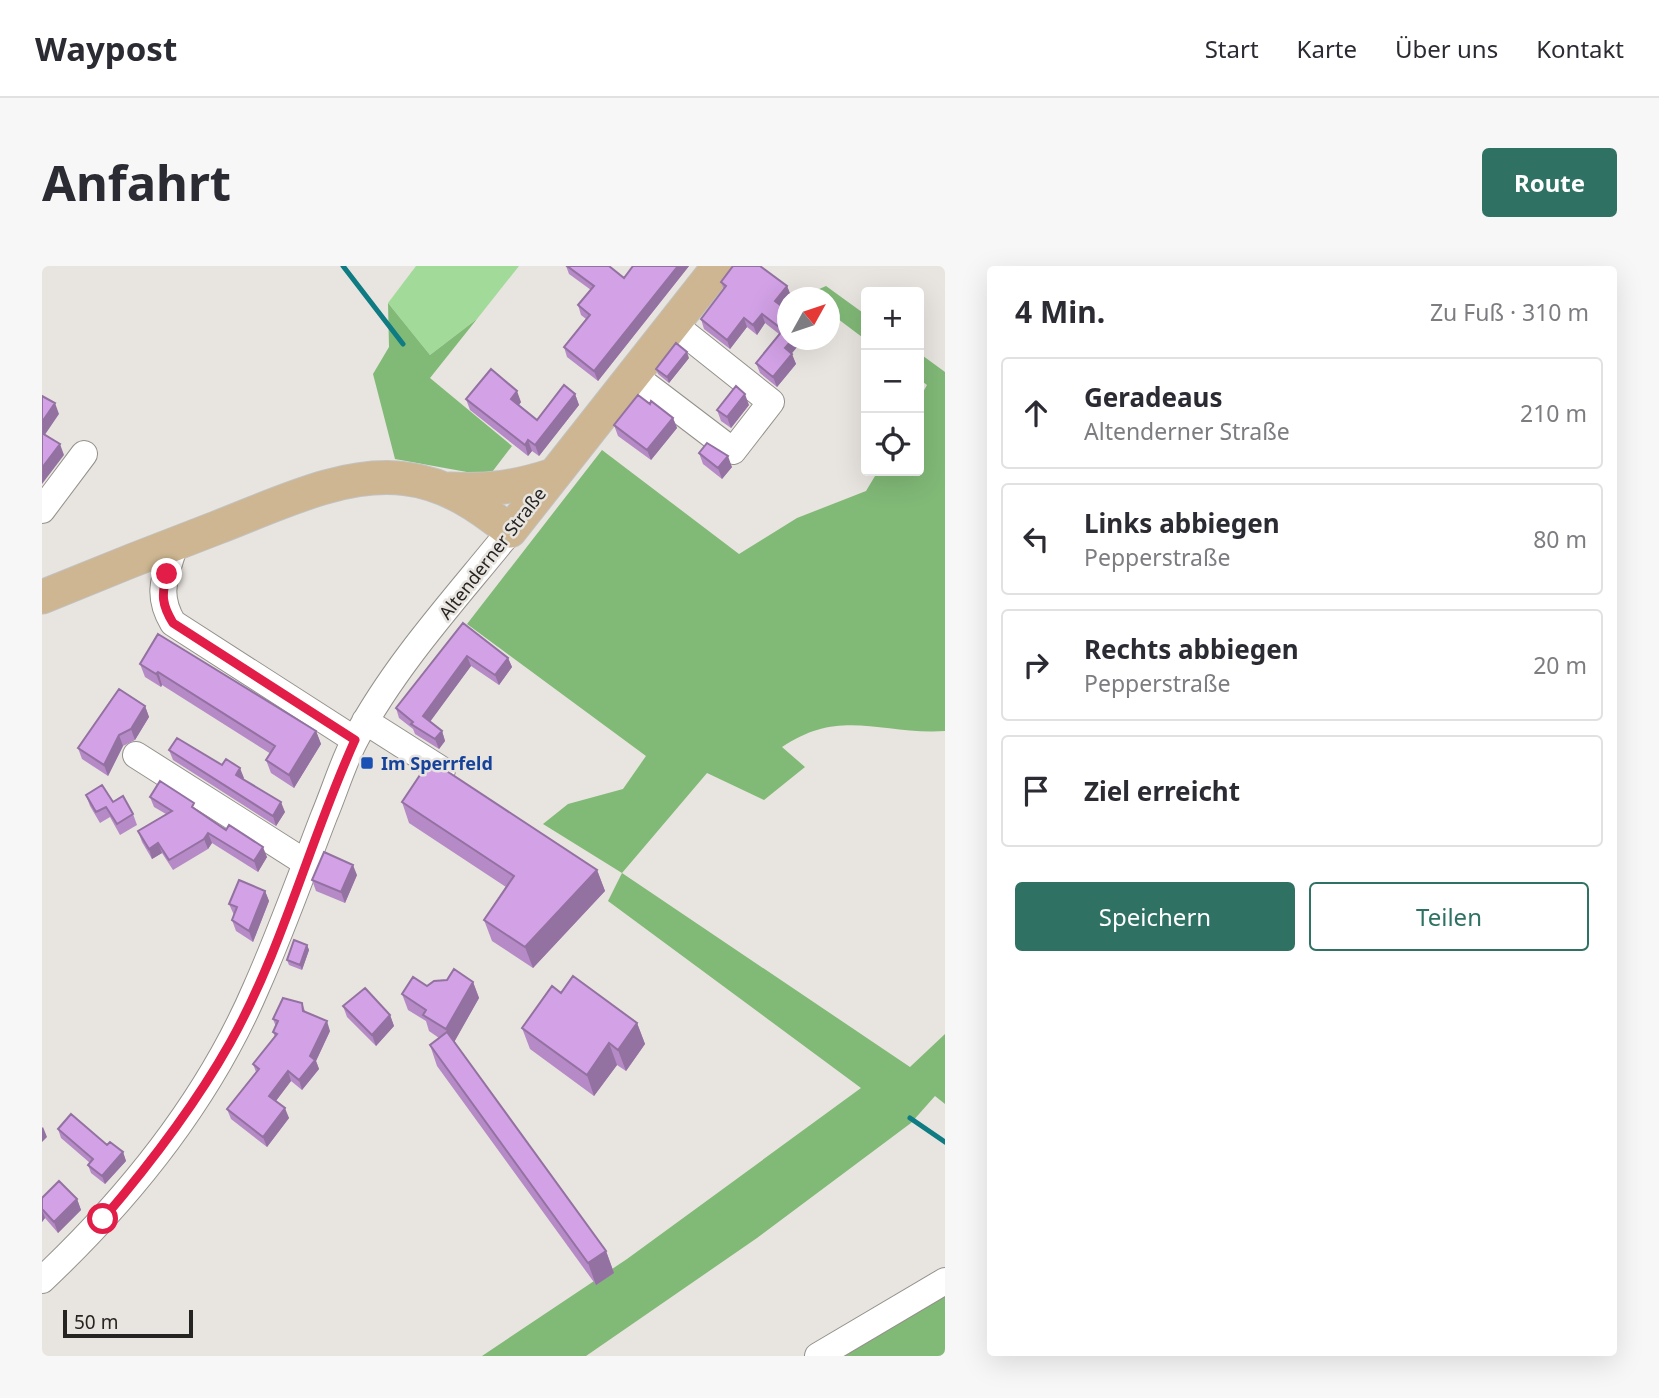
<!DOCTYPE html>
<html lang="de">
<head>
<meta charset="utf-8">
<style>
	:root { --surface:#fff; --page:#f7f7f7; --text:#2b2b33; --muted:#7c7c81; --line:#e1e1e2; --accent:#2f7263 }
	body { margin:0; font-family:"Noto Sans",sans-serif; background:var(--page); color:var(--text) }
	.controls { position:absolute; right:21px; top:21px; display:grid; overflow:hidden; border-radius:7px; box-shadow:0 7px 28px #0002 }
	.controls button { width:63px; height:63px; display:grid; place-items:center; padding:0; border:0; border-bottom:2px solid var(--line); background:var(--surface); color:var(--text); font:35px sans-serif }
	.compass { position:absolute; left:735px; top:21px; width:63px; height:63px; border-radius:50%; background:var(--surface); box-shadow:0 7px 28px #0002; rotate:50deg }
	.scale { position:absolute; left:21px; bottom:18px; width:130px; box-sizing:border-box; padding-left:7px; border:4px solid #262422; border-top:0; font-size:19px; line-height:24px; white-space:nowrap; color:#262422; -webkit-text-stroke:5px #e8e4df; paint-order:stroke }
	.stop { position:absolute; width:21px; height:21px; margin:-16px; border:5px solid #e11d48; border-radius:50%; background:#fff }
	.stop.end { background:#e11d48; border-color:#fff; box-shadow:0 2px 7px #0008 }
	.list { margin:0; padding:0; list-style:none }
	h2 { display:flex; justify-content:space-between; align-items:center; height:91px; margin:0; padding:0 28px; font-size:30px }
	h2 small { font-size:23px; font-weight:400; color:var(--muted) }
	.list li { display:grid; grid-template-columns:46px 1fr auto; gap:21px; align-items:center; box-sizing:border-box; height:112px; margin:0 14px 14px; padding:0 14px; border:2px solid var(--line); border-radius:7px }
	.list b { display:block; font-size:26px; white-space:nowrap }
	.list p { margin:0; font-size:23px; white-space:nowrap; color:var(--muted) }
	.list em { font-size:23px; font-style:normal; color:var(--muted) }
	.actions { display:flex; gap:14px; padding:21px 28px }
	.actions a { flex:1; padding:16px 0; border:2px solid var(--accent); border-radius:7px; text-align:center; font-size:24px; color:var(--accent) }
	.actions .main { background:var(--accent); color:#fff }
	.icon { flex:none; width:38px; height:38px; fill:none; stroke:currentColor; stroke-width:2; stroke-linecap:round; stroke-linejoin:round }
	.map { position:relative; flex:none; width:903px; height:1090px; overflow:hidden; border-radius:7px }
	header { display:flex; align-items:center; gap:42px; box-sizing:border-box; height:98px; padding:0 35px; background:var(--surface); border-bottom:2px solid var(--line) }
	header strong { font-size:33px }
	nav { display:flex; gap:38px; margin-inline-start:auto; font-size:24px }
	.intro { display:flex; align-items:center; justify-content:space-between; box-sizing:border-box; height:168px; padding:0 42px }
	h1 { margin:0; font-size:49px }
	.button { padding:18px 32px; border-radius:7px; background:var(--accent); color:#fff; font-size:24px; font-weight:700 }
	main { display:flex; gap:42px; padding:0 42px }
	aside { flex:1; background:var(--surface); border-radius:7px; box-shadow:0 7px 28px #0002 }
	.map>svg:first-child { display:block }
	.green { fill:#a2db99 }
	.forest { fill:#81b977 }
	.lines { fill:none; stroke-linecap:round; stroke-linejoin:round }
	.stream { stroke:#0f7b83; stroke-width:5 }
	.minor-casing { stroke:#94918c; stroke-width:28 }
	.major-casing { stroke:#c2c2c1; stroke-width:35 }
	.minor { stroke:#fff; stroke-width:26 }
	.major { stroke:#cdb691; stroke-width:33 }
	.wall { fill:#b58ac6 }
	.shaded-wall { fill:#9371a1 }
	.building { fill:#d2a1e6; stroke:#9371a1; stroke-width:2 }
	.route { stroke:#e11d48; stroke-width:9 }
	.transit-dot { fill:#1a4fb4; stroke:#e8e4df; stroke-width:2.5 }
	.labels { text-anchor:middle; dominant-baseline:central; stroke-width:5; stroke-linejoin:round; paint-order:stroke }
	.street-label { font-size:18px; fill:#262422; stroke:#e8e4df }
	.transit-label { font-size:18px; font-weight:bold; fill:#164399; stroke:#e8e4df; text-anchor:start }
</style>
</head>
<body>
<header>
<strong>Waypost</strong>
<nav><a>Start</a><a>Karte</a><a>Über uns</a><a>Kontakt</a></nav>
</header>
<div class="intro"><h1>Anfahrt</h1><a class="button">Route</a></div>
<main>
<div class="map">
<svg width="903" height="1090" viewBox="0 0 903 1090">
	<rect width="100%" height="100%" fill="#e8e4df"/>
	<!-- green -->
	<path class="green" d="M 374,0 L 477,0 L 435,53 L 388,89 L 346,37 Z"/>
	<!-- forest -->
	<path class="forest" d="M 784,20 L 824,49 L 824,74 L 788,47 L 788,32 L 764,29 Z
		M 346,37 L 388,89 L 435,53 L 388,112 L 470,180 L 447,210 L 353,193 L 331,108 L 347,81 Z
		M 877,87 L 903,106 L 903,465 C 839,469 799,441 740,481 L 763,501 L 722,534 L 665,507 L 580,607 L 868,801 L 903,768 L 903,838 L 893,830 L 869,857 L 715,972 L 544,1090 L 440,1090 L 585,993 L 819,822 L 566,635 L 580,607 L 501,558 L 526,538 L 581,523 L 604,490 L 425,358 L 560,184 L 697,288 L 755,252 L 824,225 L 836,205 L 877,205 L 877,133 L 885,119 L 877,113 Z
		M 903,1024 L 903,1090 L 793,1090 Z"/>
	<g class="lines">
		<!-- stream -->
		<path class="stream" d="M 301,0 L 361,78
			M 868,852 L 903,876"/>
		<!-- minor casing -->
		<g class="minor-casing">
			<path id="minor" d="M 591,109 L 691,185 L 729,136 L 631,58
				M 0,244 L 42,188
				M 133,278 C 124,309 113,327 131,357 L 313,474
				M 323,455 L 400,504
				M 94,489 L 264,597
				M 0,1014 C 88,931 166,834 214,722 C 239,666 260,607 282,550 C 293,524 301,496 314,472 C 354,397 415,331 468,265
				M 776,1090 L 903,1015"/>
		</g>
		<!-- major casing -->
		<g class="major-casing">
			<path id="major" d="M 408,223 C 446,225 475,221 511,209
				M 0,331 C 58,307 116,284 174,262 C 232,240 302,204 365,213 C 405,218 437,240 468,265 L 677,0"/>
		</g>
		<!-- minor -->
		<use href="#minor" class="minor"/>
		<!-- major -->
		<use href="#major" class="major"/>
	</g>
	<!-- wall -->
	<path class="wall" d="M 524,0 L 567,0 L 582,12 L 591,0 L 647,0 L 556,115 L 525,91 L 522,81 L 544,53 L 539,49 L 536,39 L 549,24 L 527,8 Z
		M 679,16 L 745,20 L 749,30 L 746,32 L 746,34 L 740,41 L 746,74 L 761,74 L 749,87 L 754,98 L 735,121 L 718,107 L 714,97 L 737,68 L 723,57 L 715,69 L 705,61 L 688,83 L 662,63 L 659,53 L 682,24 Z
		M 647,92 L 627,117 L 616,108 L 614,103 Z
		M 533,128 L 537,139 L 497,190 L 490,185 L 486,190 L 428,144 L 424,133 L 479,136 L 477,139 L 495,154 Z
		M 608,138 L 631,152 L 635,162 L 609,194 L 576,170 L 572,159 Z
		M 707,139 L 689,162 L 679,155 L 675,144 Z
		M 657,187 L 690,201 L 680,213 L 661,198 Z
		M 421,357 L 466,392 L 470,401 L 457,419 L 429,400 L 388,455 L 400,465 L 403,475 L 397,483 L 373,468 L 371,463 L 357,452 L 354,442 Z
		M 98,398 L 274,465 L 279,478 L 252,522 L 229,507 L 224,494 L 229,488 L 120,419 L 119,421 L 103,411 Z
		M 103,440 L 107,451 L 93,474 L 81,480 L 66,510 L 40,493 L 36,482 Z
		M 127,484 L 202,512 L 201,513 L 243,546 L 234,560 L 131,494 Z
		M 44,529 L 71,536 L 91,548 L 95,559 L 78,569 L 68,551 L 58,557 L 48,540 Z
		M 108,531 L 155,545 L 225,591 L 216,606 L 170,577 L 166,583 L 131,604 L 120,587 L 110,593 L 100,576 L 96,565 L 124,548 L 112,541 Z
		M 360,536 L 555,604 L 563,625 L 491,702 L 450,675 L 442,654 L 464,621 L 367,557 Z
		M 315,609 L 303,637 L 274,625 L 270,614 Z
		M 223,625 L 227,635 L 211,676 L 194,665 L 190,654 L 192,649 L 187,638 Z
		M 265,679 L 267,684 L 260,704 L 247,699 L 245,694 Z
		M 431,716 L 437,732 L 412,776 L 564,985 L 572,1007 L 554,1019 L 395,800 L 388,779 L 397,772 L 387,765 L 384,755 L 366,744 L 360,728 L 385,720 Z
		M 260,737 L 263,745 L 288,765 L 274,795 L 277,803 L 260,824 L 249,815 L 234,835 L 247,852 L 225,881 L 189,853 L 185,843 L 214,806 L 211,798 L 233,771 L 231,766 L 234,761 L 231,753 Z
		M 301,740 L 348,749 L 352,760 L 334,780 L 305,751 Z
		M 595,757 L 603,778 L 584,805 L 575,799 L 552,830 L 488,783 L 480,762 Z
		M 16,863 L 65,879 L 81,886 L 84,895 L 63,918 L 49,907 L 46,899 L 48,897 L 19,872 Z
		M 0,932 L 35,933 L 39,944 L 16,967 L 3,952 L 0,956 Z"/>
	<!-- shaded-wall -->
	<path class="shaded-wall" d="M 636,0 L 647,0 L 556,115 L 552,105 Z
		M 745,20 L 749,30 L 746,32 L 746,34 L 737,45 L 733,35 Z
		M 720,48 L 723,57 L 715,69 L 711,59 Z
		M 702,52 L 705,61 L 688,83 L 685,74 Z
		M 750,74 L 761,74 L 746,92 L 743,82 Z
		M 645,86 L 647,92 L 627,117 L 625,111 Z
		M 750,88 L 754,98 L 735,121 L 731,111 Z
		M 475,125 L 479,136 L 473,144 L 469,133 Z
		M 533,128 L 537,139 L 497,190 L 493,179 Z
		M 703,128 L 707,139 L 689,162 L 685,151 Z
		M 13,137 L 17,148 L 0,173 L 0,156 Z
		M 631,152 L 635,162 L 609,194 L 605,184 Z
		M 486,174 L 490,185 L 486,190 L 483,179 Z
		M 18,178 L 22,189 L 0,218 L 0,202 Z
		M 686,190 L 690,201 L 680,213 L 676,202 Z
		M 425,390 L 429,400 L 385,460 L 381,450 Z
		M 466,392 L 470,401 L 457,419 L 453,409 Z
		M 116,406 L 120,419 L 119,421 L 114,408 Z
		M 103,440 L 107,451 L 93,474 L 89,463 Z
		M 274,465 L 279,478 L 252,522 L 247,509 Z
		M 400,465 L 403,475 L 397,483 L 393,473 Z
		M 77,469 L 81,480 L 66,510 L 62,499 Z
		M 198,502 L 202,512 L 198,519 L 194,509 Z
		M 239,536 L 243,546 L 234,560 L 231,550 Z
		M 166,567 L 170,577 L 166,583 L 162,573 Z
		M 116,577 L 120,587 L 110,593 L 107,583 Z
		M 221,581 L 225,591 L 216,606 L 212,595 Z
		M 311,599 L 315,609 L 303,637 L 299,626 Z
		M 555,604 L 563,625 L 491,702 L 483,681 Z
		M 223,625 L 227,635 L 211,676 L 207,665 Z
		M 265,679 L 267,684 L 260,704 L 258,699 Z
		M 431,716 L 437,732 L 410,780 L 404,763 Z
		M 348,749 L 352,760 L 334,780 L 330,769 Z
		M 285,755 L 288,765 L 274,795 L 277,803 L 260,824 L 257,814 Z
		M 595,757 L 603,778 L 584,805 L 576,784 Z
		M 567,777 L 575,799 L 552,830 L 545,809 Z
		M 246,805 L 249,815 L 230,840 L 227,830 Z
		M 243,842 L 247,852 L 225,881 L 221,871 Z
		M 1,861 L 5,871 L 0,876 L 0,862 Z
		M 81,886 L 84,895 L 63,918 L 60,910 Z
		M 35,933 L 39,944 L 16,967 L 12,956 Z
		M 0,944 L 3,952 L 0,956 Z
		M 564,985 L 572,1007 L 554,1019 L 546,997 Z"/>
	<!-- building -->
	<path class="building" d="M 525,0 L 567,0 L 582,12 L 591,0 L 636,0 L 552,105 L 522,81 L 548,49 L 536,39 L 552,20 Z
		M 691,0 L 718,0 L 745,20 L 733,35 L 746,45 L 746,74 L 750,74 L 743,82 L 750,88 L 731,111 L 714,97 L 741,64 L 720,48 L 711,59 L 702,52 L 685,74 L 659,53 L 684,20 L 679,16 Z
		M 634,77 L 645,86 L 625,111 L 614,103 Z
		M 449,103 L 475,125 L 469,133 L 495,154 L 522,119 L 533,128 L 493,179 L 486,174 L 483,179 L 424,133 Z
		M 694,120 L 703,128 L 685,151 L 675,144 Z
		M 596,129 L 608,138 L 609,135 L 631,152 L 605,184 L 572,159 Z
		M 0,130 L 13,137 L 0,156 Z
		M 0,167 L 18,178 L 0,202 Z
		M 665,177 L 686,190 L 676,202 L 657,187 Z
		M 421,357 L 466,392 L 453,409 L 425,390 L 381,450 L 400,465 L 393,473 L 369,458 L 371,456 L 354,442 Z
		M 116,368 L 274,465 L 247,509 L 224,494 L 233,480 L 116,406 L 114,408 L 98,398 Z
		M 77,423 L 103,440 L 89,463 L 77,469 L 62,499 L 36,482 Z
		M 135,472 L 180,499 L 184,493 L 198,502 L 194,509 L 239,536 L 231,550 L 127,484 Z
		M 386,497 L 394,498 L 555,604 L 483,681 L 442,654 L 472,610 L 360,536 Z
		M 118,515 L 152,537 L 150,541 L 184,564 L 187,559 L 221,581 L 212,595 L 166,567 L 162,573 L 127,594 L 116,577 L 107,583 L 96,565 L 130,545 L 108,531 Z
		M 60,519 L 71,536 L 81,530 L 91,548 L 75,558 L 64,541 L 54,546 L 44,529 Z
		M 282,586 L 311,599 L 299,626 L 270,614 Z
		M 197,614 L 223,625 L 207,665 L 190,654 L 195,641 L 187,638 Z
		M 252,674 L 265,679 L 258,699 L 245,694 Z
		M 412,703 L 431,716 L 404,763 L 381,749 L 384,744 L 360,728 L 371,711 L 385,720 L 392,715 L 405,714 Z
		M 531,710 L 595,757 L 576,784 L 567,777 L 545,809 L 480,762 L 510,720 L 519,727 Z
		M 323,722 L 348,749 L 330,769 L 301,740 Z
		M 241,732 L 260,737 L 261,745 L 285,755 L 268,790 L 273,794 L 257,814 L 246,805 L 227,830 L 243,842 L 221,871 L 185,843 L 217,803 L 211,798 L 235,768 L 231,766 L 236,755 L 231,753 Z
		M 405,766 L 564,985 L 546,997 L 388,779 Z
		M 29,848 L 65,879 L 68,876 L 81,886 L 60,910 L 46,899 L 51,893 L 16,863 Z
		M 17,915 L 35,933 L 12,956 L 0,943 L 0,932 Z"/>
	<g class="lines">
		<!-- route -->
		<path class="route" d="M 61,953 C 108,898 152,841 188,777 C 241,682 268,573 313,474 L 131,357 C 120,339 119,329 125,308"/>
	</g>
	<!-- markers -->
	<rect class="transit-dot" x="318" y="490" width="14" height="14" rx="3.5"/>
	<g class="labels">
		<!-- street labels -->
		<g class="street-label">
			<text transform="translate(450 287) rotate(-52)">Altenderner Straße</text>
		</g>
		<!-- transit labels -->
		<g class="transit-label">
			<text x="339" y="497">Im Sperrfeld</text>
		</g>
	</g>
</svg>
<div class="controls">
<button>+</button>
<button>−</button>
<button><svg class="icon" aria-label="locate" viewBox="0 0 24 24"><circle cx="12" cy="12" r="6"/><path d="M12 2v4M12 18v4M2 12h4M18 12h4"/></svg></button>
</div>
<svg class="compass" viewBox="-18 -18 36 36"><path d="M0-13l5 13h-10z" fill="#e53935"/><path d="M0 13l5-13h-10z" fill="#7c7c81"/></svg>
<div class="scale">50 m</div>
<div class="stop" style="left:61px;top:953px"></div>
<div class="stop end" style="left:125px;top:308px"></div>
</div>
<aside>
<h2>4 Min.<small>Zu Fuß · 310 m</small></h2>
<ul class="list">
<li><svg class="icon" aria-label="ahead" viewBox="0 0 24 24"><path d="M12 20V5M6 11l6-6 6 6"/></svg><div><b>Geradeaus</b><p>Altenderner Straße</p></div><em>210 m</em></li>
<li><svg class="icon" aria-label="left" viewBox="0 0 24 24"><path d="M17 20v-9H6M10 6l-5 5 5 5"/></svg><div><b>Links abbiegen</b><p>Pepperstraße</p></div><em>80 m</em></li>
<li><svg class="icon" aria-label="right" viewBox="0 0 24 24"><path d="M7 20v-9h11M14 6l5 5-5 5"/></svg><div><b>Rechts abbiegen</b><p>Pepperstraße</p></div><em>20 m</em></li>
<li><svg class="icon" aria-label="arrive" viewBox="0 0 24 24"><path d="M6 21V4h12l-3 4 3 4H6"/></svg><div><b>Ziel erreicht</b></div></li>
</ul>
<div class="actions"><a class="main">Speichern</a><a>Teilen</a></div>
</aside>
</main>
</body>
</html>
